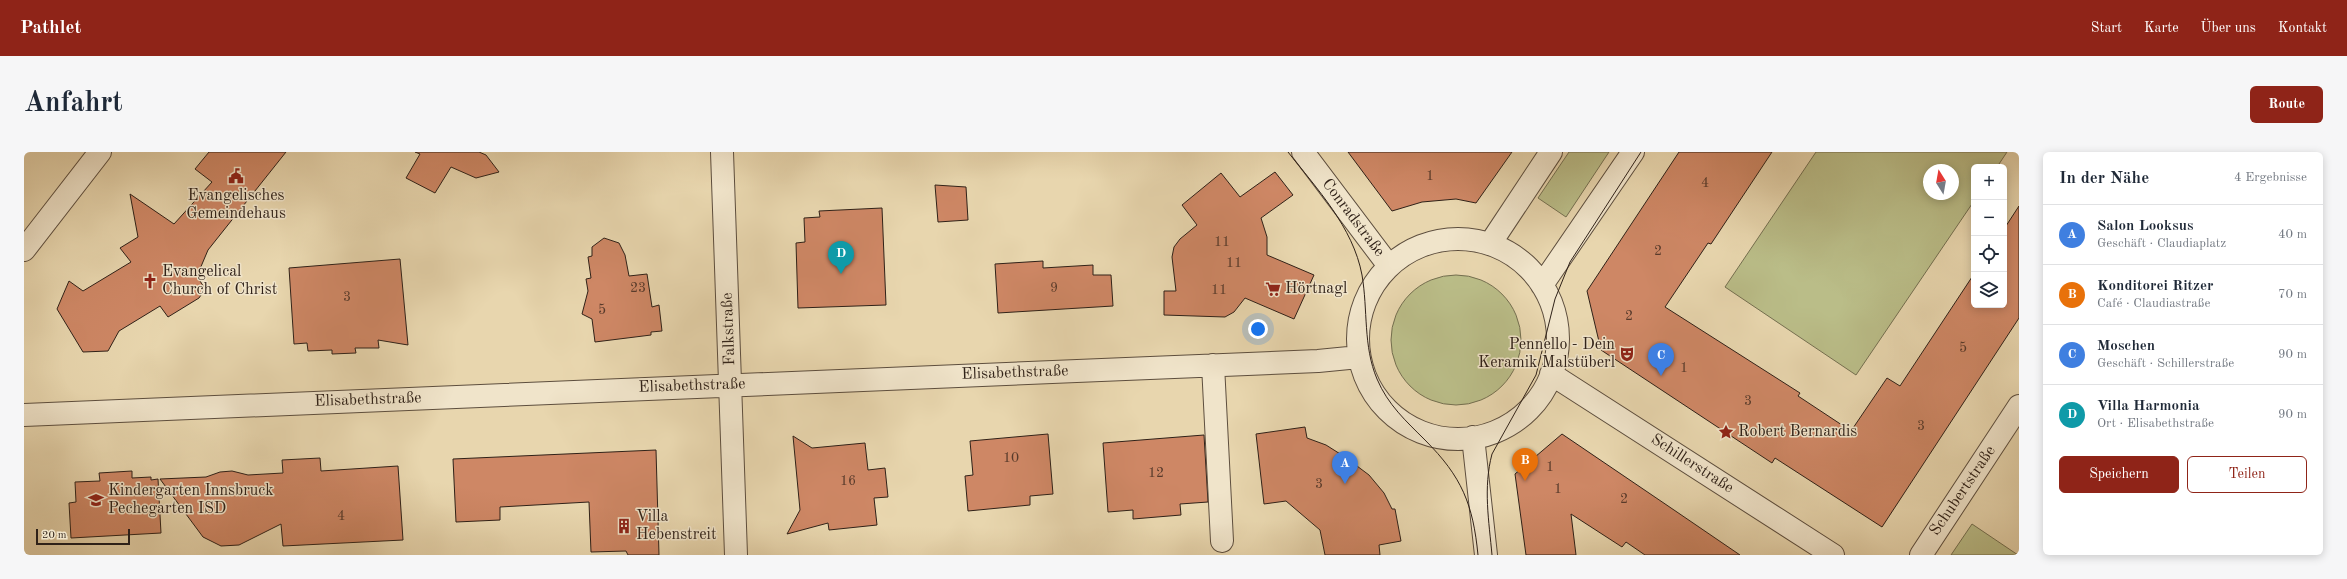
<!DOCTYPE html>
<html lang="de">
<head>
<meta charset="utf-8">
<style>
	:root { --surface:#fff; --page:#f6f6f7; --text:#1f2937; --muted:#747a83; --line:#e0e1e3; --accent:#8f2418 }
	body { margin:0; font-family:"Old Standard TT",serif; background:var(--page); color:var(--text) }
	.controls { position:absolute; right:12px; top:12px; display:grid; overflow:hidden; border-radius:6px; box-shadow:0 2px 10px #0003 }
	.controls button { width:36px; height:36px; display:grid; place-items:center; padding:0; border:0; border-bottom:1px solid var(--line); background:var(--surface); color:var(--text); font:20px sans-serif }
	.compass { position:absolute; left:1899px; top:12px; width:36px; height:36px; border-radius:50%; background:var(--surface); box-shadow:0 2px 10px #0003; rotate:349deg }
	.scale { position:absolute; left:12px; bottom:10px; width:94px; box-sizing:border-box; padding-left:4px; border:2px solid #2f2118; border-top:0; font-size:11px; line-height:14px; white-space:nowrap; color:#2f2118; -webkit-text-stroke:3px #f0e4ca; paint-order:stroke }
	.you { position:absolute; left:1234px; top:177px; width:14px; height:14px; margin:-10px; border:3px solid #fff; border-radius:50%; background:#1a73e8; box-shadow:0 0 0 6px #1a73e833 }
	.badge { display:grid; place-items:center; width:26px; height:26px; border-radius:50%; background:var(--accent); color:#fff; font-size:13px; font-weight:700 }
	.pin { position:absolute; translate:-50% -33px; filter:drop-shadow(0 1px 2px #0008) }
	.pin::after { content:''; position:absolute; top:21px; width:14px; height:12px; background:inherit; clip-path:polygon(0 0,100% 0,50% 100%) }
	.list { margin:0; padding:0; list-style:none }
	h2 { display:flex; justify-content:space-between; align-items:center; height:52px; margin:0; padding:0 16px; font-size:17px }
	h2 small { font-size:13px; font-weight:400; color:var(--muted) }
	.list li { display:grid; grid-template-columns:26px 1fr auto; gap:12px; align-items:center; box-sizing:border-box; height:60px; padding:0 16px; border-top:1px solid var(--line) }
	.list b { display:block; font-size:15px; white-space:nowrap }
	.list p { margin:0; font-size:13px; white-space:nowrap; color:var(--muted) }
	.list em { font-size:13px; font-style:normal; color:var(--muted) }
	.actions { display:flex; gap:8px; padding:12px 16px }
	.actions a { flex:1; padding:9px 0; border:1px solid var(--accent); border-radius:6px; text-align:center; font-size:14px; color:var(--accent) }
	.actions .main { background:var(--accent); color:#fff }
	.icon { flex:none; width:22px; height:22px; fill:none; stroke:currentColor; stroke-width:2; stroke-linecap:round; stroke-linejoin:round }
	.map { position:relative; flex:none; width:1995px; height:403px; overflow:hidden; border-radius:6px }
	header { display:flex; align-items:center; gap:24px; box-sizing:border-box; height:56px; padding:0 20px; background:var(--accent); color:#fff }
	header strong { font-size:19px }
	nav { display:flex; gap:22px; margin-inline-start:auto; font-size:14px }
	.intro { display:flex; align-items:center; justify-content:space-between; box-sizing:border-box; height:96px; padding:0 24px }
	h1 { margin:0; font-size:28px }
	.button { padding:10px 18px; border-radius:6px; background:var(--accent); color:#fff; font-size:14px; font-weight:700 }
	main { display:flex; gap:24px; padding:0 24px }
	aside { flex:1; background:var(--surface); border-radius:6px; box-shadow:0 2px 10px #0003 }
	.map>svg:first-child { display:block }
	.green { fill:#babd88; stroke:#746f50; fill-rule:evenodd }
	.building { fill:#ce8765; stroke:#2f2118 }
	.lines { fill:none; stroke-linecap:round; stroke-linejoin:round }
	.minor-casing { stroke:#5d4e3e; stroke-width:24 }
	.minor { stroke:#f0e4ca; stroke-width:22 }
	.tram { stroke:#2f2118; stroke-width:1 }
	.labels { text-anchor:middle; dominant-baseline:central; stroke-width:3; stroke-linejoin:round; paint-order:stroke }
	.number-label { font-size:14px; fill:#573a2b }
	.poi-label { font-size:16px; fill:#2f2118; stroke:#f0e4ca; text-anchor:start }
	.street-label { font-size:16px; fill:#2f2118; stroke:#f0e4ca }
</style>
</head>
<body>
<header>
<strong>Pathlet</strong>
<nav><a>Start</a><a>Karte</a><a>Über uns</a><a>Kontakt</a></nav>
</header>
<div class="intro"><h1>Anfahrt</h1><a class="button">Route</a></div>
<main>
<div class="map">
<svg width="1995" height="403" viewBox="0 0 1995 403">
	<rect width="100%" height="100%" fill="#e8d6ae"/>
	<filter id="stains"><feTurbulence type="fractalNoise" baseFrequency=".005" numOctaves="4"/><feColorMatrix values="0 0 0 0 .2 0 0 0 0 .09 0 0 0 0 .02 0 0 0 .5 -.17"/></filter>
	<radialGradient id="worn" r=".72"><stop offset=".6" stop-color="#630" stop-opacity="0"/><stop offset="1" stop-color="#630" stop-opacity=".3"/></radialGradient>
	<!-- green -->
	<path class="green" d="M 1545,0 L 1585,0 L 1542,65 L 1514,46 Z
		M 1792,0 L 1983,0 L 1973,15 L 1950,15 L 1950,49 L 1832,223 L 1701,135 ZM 1905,18 L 1929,18 L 1929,42 L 1905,42 Z
		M1367 188a65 65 0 1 1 130 0a65 65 0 1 1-130 0Z
		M 1948,372 L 1994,403 L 1927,403 Z"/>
	<!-- building -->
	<path class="building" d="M 185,0 L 262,0 L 184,98 L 173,124 L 181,137 L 175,146 L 144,165 L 136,154 L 95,179 L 84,199 L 59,200 L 33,157 L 45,129 L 59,139 L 107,110 L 96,96 L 114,85 L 106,42 L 150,72 L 188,30 L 171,17 Z
		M 391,0 L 455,0 L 462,3 L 475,20 L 452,26 L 427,15 L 411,41 L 382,26 L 396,2 Z
		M 1324,0 L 1488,0 L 1452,51 L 1432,47 L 1398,50 L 1368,59 Z
		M 1655,0 L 1748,0 L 1687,92 L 1684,91 L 1641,155 L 1776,241 L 1774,244 L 1827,279 L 1863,226 L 1876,234 L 1950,122 L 1950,153 L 1980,153 L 1980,77 L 1995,54 L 1995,166 L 1858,375 L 1751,306 L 1748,311 L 1577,198 L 1563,139 Z
		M 1251,20 L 1269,43 L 1237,66 L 1243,85 L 1243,103 L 1290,123 L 1270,167 L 1221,146 L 1210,160 L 1201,165 L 1140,163 L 1140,139 L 1152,139 L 1148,105 L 1150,95 L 1156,87 L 1173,73 L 1158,53 L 1197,21 L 1216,45 Z
		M 911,33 L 942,35 L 944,68 L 914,70 Z
		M 858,56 L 862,153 L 774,156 L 772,91 L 781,90 L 780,66 L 796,65 L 795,59 Z
		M 580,86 L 595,91 L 601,103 L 605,124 L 623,122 L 628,155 L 635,153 L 638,179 L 627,180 L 627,183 L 571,190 L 568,167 L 558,162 L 564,139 L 562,127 L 567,126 L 564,105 L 568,104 L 568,95 Z
		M 376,107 L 384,193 L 354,188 L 355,196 L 331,196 L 332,201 L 308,202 L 308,198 L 284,199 L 283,191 L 270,192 L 265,116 Z
		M 1019,109 L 1019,116 L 1069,113 L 1069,123 L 1087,123 L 1089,154 L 974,161 L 971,112 Z
		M 1281,275 L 1283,286 L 1302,293 L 1321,305 L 1345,323 L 1360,341 L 1368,357 L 1371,357 L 1377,389 L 1355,393 L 1356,403 L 1301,403 L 1296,378 L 1262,349 L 1240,352 L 1232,282 Z
		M 1024,282 L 1029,342 L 1006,344 L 1006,353 L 944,359 L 941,324 L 949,323 L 946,289 Z
		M 1538,282 L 1650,358 L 1716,403 L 1621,403 L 1602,390 L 1598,395 L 1547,362 L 1552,403 L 1502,403 L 1491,322 Z
		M 1180,283 L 1184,350 L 1156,352 L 1157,363 L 1109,367 L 1109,358 L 1084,360 L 1079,291 Z
		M 769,284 L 788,296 L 841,291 L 844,318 L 861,316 L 864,345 L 850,346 L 853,373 L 805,378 L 804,371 L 763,382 L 776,358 Z
		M 632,298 L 635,403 L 604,403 L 602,399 L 567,400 L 565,350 L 476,355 L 476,368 L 432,370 L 429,307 Z
		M 296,306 L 297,319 L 374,314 L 379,388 L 259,394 L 257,372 L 215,393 L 197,394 L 179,385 L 136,327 L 182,325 L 196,320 L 208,319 L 224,323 L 259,321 L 258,308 Z
		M 108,319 L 108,326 L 127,325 L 127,328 L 134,327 L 137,381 L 47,386 L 45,351 L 52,350 L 51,330 L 76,329 L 75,321 Z"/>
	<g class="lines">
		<!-- minor casing -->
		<g class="minor-casing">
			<path id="minor" d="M 698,0 L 712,403
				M 1279,0 L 1365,114
				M1334 187a100 100 0 1 1 200 0a100 100 0 1 1-200 0Z
				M 1466,92 L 1527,0
				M 0,98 L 76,0
				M 1518,133 L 1609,0
				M 1189,213 L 1198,389
				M 1527,222 L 1809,403
				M 0,263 L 1294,209 L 1335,205
				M 1449,285 L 1462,403
				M 1897,403 L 1995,254"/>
		</g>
		<!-- minor -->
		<use href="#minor" class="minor"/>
		<!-- tram -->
		<path class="tram" d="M 1264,0 C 1293,37 1329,75 1338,123 C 1344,158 1339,194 1353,227 C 1364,253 1382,269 1401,288 C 1438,325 1449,352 1454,403
			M 1468,403 C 1465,369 1459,336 1468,302 L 1512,223 L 1531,147 L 1546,110 L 1617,0"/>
	</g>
	<!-- icons -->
	<defs>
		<g id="civic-bare" transform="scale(1.2)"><path d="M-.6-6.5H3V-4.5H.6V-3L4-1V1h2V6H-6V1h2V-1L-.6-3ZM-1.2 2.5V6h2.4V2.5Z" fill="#8f2418" stroke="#f0e4ca" stroke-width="2.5" paint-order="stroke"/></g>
		<g id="church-bare" transform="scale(1.2)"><path d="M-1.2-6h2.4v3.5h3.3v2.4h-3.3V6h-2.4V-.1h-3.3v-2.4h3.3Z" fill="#8f2418" stroke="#f0e4ca" stroke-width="2.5" paint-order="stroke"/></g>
		<g id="supermarket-bare" transform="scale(1.2)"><path d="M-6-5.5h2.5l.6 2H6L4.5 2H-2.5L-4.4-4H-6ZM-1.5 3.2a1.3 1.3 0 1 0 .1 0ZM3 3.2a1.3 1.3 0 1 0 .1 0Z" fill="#8f2418" stroke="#f0e4ca" stroke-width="2.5" paint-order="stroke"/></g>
		<g id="theatre-bare" transform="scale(1.2)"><path d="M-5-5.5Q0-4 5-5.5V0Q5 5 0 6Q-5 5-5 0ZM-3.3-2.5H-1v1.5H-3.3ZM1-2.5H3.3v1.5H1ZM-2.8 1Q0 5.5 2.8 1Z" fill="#8f2418" stroke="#f0e4ca" stroke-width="2.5" paint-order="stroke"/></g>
		<g id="sight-bare" transform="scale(1.2)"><path d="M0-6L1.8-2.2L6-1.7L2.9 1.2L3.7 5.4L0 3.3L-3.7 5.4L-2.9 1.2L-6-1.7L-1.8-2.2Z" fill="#8f2418" stroke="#f0e4ca" stroke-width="2.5" paint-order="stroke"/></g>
		<g id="school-bare" transform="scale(1.2)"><path d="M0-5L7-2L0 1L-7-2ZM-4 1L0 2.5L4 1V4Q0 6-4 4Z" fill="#8f2418" stroke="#f0e4ca" stroke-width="2.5" paint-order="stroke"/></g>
		<g id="building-bare" transform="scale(1.2)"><path d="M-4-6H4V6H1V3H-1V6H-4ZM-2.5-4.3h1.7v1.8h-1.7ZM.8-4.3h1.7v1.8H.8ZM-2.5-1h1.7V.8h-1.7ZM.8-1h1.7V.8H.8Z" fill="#8f2418" stroke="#f0e4ca" stroke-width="2.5" paint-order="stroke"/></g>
	</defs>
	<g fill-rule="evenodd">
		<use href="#civic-bare" x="212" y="24"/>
		<use href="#church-bare" x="126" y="129"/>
		<use href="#supermarket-bare" x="1249" y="137"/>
		<use href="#theatre-bare" x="1603" y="202"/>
		<use href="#sight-bare" x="1702" y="280"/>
		<use href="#school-bare" x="72" y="348"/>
		<use href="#building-bare" x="600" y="374"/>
	</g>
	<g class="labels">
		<!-- number labels -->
		<g class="number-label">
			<text x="1406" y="24">1</text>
			<text x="1681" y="31">4</text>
			<text x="1198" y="90">11</text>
			<text x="1634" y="99">2</text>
			<text x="1210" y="111">11</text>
			<text x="614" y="136">23</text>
			<text x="1030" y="136">9</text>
			<text x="1195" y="138">11</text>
			<text x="323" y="145">3</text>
			<text x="578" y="158">5</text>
			<text x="1605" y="164">2</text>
			<text x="1939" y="196">5</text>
			<text x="1660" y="216">1</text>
			<text x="1724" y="249">3</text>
			<text x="1897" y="274">3</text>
			<text x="987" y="306">10</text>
			<text x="1526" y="315">1</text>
			<text x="1132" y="321">12</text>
			<text x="824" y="329">16</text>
			<text x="1295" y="332">3</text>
			<text x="1534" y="337">1</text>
			<text x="1600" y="347">2</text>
			<text x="317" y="364">4</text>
		</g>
		<!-- poi labels -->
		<g class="poi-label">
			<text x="212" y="44" text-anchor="middle">Evangelisches<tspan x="212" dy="18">Gemeindehaus</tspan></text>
			<text x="138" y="120">Evangelical<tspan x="138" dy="18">Church of Christ</tspan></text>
			<text x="1261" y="137">Hörtnagl</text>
			<text x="1591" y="193" text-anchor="end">Pennello - Dein<tspan x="1591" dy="18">Keramik Malstüberl</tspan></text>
			<text x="1714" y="280">Robert Bernardis</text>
			<text x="84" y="339">Kindergarten Innsbruck<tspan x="84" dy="18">Pechegarten ISD</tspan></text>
			<text x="612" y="365">Villa<tspan x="612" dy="18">Hebenstreit</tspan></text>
		</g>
		<!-- street labels -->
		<g class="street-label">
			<text transform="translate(1329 66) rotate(53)">Conradstraße</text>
			<text transform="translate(705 177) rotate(-92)">Falkstraße</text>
			<text transform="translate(991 221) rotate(-2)">Elisabethstraße</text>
			<text transform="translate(668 234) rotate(-2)">Elisabethstraße</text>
			<text transform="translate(344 248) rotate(-2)">Elisabethstraße</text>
			<text transform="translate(1668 312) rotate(33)">Schillerstraße</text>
			<text transform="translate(1939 339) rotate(-56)">Schubertstraße</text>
		</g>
	</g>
	<rect width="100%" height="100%" filter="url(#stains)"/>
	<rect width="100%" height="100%" fill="url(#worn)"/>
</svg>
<div class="controls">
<button>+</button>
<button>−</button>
<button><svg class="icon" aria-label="locate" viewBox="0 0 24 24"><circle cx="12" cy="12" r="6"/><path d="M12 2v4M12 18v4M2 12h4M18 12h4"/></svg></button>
<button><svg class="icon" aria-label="layers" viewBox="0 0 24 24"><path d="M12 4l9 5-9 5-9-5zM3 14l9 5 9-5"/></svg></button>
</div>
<svg class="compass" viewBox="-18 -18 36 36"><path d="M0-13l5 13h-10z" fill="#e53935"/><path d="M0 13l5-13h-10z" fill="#747a83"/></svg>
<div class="scale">20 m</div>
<div class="you"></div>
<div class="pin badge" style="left:1321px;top:332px;background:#3f7fe0">A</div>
<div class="pin badge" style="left:1501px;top:329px;background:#e8710a">B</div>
<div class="pin badge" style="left:1637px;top:224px;background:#3f7fe0">C</div>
<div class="pin badge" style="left:817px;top:122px;background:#0f9aa8">D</div>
</div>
<aside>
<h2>In der Nähe<small>4 Ergebnisse</small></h2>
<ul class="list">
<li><span class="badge" style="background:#3f7fe0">A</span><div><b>Salon Looksus</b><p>Geschäft · Claudiaplatz</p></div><em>40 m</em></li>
<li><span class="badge" style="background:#e8710a">B</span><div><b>Konditorei Ritzer</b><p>Café · Claudiastraße</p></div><em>70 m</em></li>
<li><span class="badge" style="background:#3f7fe0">C</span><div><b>Moschen</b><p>Geschäft · Schillerstraße</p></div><em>90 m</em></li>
<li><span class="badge" style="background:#0f9aa8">D</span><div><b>Villa Harmonia</b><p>Ort · Elisabethstraße</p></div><em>90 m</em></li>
</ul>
<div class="actions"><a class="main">Speichern</a><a>Teilen</a></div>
</aside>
</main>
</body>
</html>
